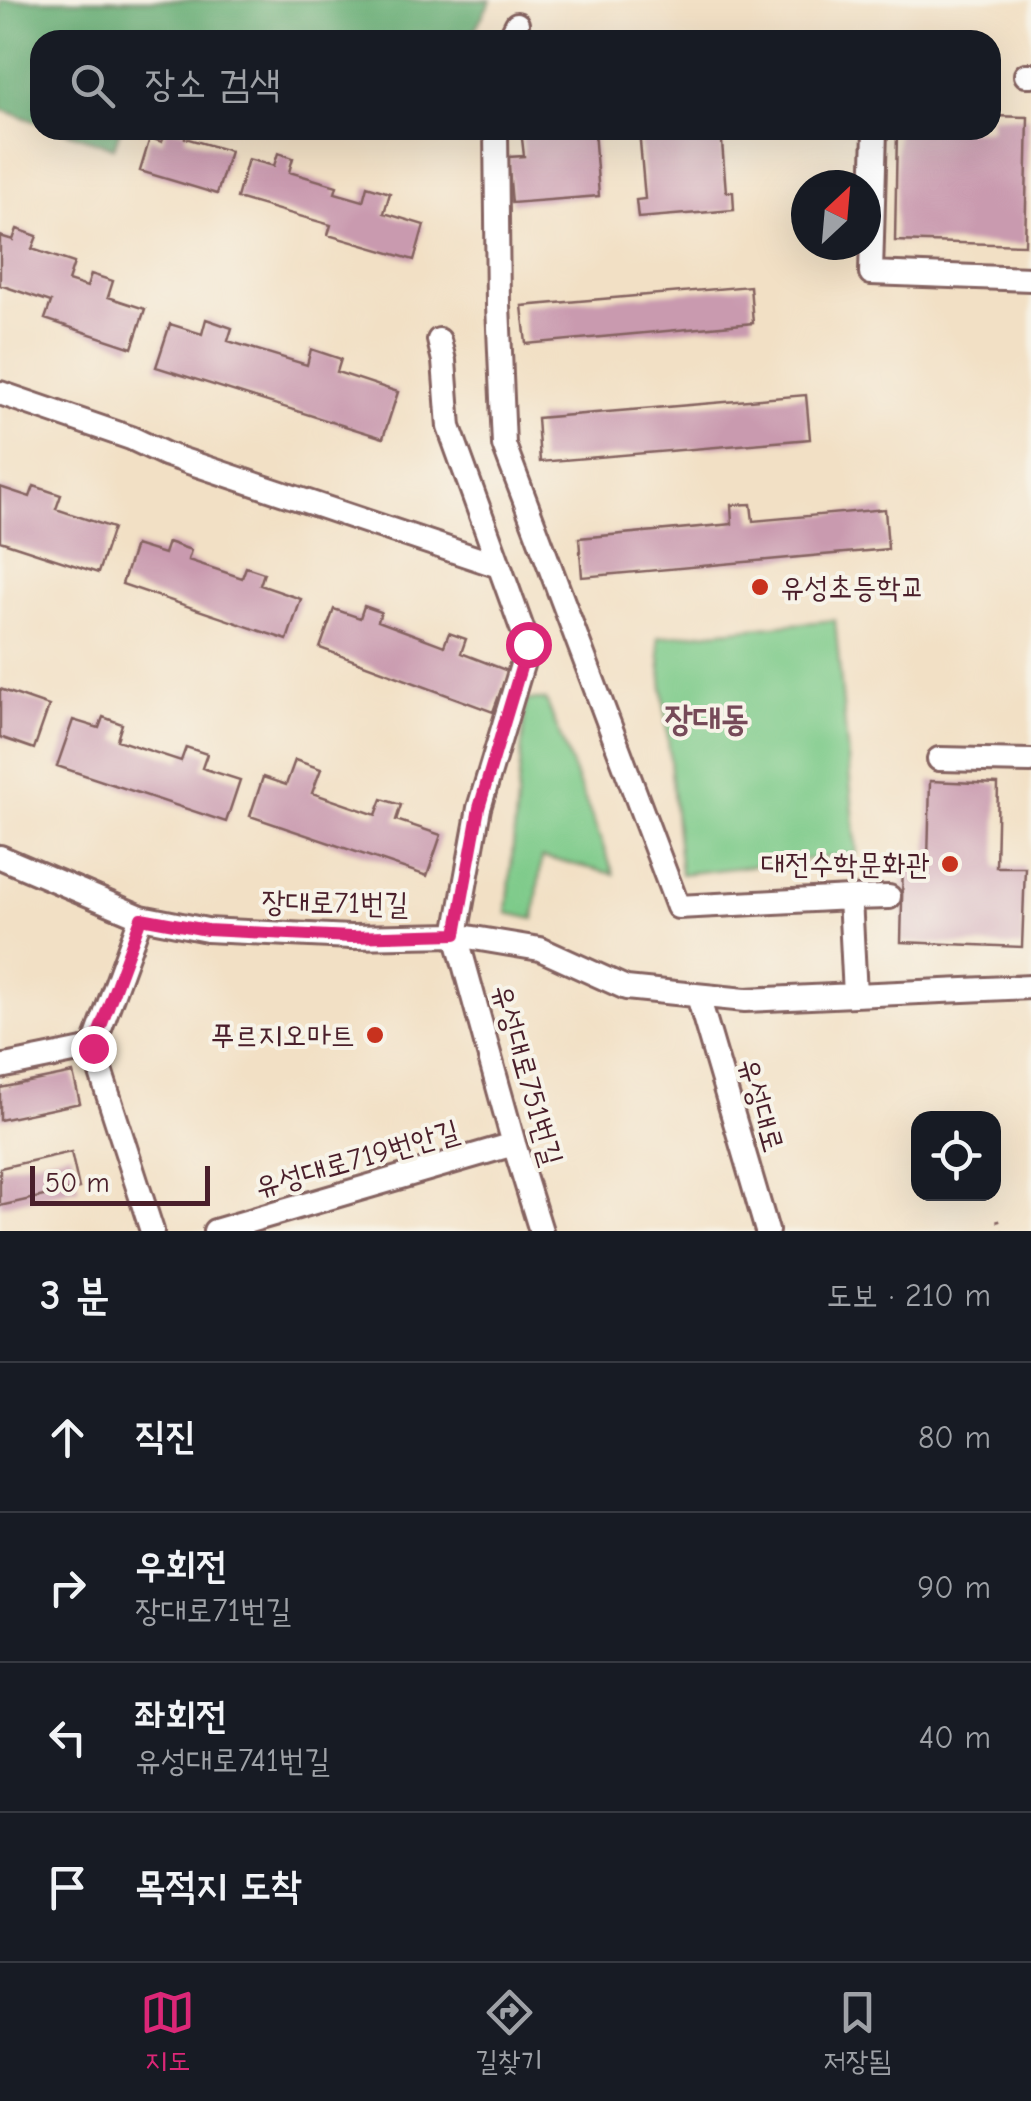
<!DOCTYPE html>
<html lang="ko">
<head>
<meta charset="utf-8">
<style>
	:root { --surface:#171b24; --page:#20242c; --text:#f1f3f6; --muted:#9ea1a6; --line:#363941; --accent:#db2777 }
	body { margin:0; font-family:"Comic Neue","Poor Story",sans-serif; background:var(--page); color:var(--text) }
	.controls { position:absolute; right:30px; bottom:30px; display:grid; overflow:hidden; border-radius:20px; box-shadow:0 10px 40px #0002 }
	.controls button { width:90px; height:90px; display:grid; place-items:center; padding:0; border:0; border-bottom:2px solid var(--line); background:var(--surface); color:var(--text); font:50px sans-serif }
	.compass { position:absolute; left:791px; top:170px; width:90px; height:90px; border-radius:50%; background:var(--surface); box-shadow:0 10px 40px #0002; rotate:26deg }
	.scale { position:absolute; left:30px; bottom:25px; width:180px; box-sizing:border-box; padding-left:10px; border:5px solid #4a1f2b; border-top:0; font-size:28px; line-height:35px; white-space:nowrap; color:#4a1f2b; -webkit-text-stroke:8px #f7f3e8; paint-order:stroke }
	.stop { position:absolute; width:30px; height:30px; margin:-22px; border:8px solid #db2777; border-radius:50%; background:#fff }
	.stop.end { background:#db2777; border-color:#fff; box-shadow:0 2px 10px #0008 }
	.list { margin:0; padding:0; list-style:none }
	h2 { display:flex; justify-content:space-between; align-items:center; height:130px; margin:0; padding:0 40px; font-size:42px }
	h2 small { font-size:32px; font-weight:400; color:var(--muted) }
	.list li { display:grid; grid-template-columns:65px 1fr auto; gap:30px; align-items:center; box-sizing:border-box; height:150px; padding:0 40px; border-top:2px solid var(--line) }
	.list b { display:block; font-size:38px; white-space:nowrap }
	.list p { margin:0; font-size:32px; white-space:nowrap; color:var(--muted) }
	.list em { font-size:32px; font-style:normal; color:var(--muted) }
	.icon { flex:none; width:55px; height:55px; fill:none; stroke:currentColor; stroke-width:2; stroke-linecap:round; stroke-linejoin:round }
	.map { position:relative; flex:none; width:1031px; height:1231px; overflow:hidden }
	.search { position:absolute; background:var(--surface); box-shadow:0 10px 40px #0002; left:30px; right:30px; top:30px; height:110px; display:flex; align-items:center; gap:25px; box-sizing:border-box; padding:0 35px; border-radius:30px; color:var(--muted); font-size:38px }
	.sheet { height:730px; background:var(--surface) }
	nav { display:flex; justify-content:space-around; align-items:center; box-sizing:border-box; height:140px; border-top:2px solid var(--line); background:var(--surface); font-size:28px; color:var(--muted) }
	nav a { display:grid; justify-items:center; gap:5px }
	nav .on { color:var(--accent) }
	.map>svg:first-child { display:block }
	.green { fill:#7dca89; stroke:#64745a; stroke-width:2.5 }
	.forest { fill:#66ae75; stroke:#586650; stroke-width:2.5 }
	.building { fill:#c99aaf }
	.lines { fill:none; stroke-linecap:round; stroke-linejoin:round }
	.minor-casing { stroke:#856361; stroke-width:28 }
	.path { stroke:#856361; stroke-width:4; stroke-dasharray:2.5 8; stroke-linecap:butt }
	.minor { stroke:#fff; stroke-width:22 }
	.route { stroke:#db2777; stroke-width:12 }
	.poi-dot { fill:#c8321e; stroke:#f7f3e8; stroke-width:4 }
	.labels { text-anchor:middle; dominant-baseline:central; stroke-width:8; stroke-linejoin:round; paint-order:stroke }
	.poi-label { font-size:30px; fill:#4a1f2b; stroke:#f7f3e8; text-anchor:end }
	.street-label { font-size:30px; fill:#4a1f2b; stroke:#f7f3e8 }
	.quarter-label { font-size:35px; font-weight:bold; fill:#764a59; stroke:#f7f3e8 }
</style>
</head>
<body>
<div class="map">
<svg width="1031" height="1231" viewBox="0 0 1031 1231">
	<rect width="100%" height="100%" fill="#f7f3e8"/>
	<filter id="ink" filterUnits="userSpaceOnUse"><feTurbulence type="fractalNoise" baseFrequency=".01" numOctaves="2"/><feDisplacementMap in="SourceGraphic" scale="20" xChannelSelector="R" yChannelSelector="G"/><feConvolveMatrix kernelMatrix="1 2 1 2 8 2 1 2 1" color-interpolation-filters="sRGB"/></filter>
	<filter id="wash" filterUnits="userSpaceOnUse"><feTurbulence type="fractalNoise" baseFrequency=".0048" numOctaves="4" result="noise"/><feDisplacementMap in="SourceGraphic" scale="40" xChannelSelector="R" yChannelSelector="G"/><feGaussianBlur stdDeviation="2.25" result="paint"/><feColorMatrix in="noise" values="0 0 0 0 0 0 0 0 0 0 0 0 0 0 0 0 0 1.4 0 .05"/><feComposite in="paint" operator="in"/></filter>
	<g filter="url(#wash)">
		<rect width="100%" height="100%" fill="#f2e0c5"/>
		<!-- green -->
		<path class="green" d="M 835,620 L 857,854 L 681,874 L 658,637 Z
			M 526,700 L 546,700 L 614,874 L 542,857 L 534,919 L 507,913 Z"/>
		<!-- forest -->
		<path class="forest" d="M 0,0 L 491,0 L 469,40 L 40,40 L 40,123 L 0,109 Z
			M 61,130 L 120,130 L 114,148 Z"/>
		<g id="blocks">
			<!-- building -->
			<path class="building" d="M 991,116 L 1028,117 L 1025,245 L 895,241 L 897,130 L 991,130 Z
				M 166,130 L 187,130 L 185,138 L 230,151 L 217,194 L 140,171 L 150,138 L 162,142 Z
				M 521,130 L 594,130 L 599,196 L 512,203 L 508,157 L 524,156 Z
				M 639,130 L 721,130 L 726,192 L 733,192 L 734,210 L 638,218 L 636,200 L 645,199 Z
				M 278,153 L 293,158 L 289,172 L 337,186 L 335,193 L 363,201 L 367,186 L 390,193 L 384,213 L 424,225 L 414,260 L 328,235 L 331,225 L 237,198 L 248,159 L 274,166 Z
				M 17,229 L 37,236 L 32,249 L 74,263 L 68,281 L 87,287 L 91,274 L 113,281 L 108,297 L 145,309 L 132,348 L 45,319 L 51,302 L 0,285 L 0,236 L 13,240 Z
				M 750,286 L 753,323 L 526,344 L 522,306 Z
				M 206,319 L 232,328 L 228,341 L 307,365 L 311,349 L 341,359 L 337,372 L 398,392 L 383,438 L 156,367 L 170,324 L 202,334 Z
				M 806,395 L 810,439 L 540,462 L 537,418 Z
				M 34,486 L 61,495 L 56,509 L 113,528 L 98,573 L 0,541 L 0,487 L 30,497 Z
				M 751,504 L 753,521 L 885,509 L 888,549 L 582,577 L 579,538 L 732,524 L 731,505 Z
				M 168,542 L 191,550 L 188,560 L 242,578 L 246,567 L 264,573 L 260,585 L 301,599 L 287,640 L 122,584 L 135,545 L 164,554 Z
				M 364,606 L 381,612 L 378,621 L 444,646 L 449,633 L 466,639 L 461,653 L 508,671 L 493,712 L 320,648 L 334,609 L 360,618 Z
				M 0,689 L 49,706 L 34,749 L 0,737 Z
				M 103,717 L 122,724 L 117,740 L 181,761 L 186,747 L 207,754 L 202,768 L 240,780 L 226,822 L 57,766 L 73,720 L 99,728 Z
				M 295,760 L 321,769 L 312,793 L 376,815 L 382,799 L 401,805 L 396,820 L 441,835 L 427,876 L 250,816 L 263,777 L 286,785 Z
				M 930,781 L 998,784 L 996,867 L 1025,867 L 1022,947 L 901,942 L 903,860 L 928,861 Z
				M 73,1073 L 80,1103 L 0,1120 L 0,1088 Z
				M 71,1152 L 79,1188 L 0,1206 L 0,1168 Z"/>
		</g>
	</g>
	<g filter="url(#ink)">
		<use href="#blocks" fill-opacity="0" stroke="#856361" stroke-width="2.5"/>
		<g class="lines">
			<!-- minor casing -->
			<g class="minor-casing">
				<path id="minor" d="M 509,40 L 517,24
					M 1026,75 L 1031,75
					M 496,130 L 498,305 L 504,445 L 678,907 L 850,898 L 855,995
					M 875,130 L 871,273 L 1031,279
					M 439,340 L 444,361 L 449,427 L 528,645 L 479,808 L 456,935 L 514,1144 L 541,1231
					M 0,393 L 131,438 L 165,454 L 499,566
					M 939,759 L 1031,761
					M 0,857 L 141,917 L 207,930 L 351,937 L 456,935 L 540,949 L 626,988 L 745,1000 L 1031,987
					M 850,898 L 889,897
					M 141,917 L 93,1048 L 152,1231
					M 698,996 L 767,1231
					M 0,1067 L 93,1048
					M 215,1231 L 514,1144"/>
			</g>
			<!-- path -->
			<path class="path" d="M 998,1220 L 1001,1231"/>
			<!-- minor -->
			<use href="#minor" class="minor"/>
		</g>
	</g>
	<g class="lines" filter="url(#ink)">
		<!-- route -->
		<path class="route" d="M 93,1048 L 141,918 L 207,930 L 351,937 L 456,934 L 479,808 L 528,644"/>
	</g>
	<!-- markers -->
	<g class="poi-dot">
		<circle cx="760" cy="587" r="10"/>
		<circle cx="950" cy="864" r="10"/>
		<circle cx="375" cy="1035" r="10"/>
	</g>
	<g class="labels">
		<!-- poi labels -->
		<g class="poi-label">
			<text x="780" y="587" text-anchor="start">유성초등학교</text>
			<text x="930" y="864">대전수학문화관</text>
			<text x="355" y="1035">푸르지오마트</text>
		</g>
		<!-- street labels -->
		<g class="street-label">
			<text transform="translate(335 903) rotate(1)">장대로71번길</text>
			<text transform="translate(527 1075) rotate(74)">유성대로751번길</text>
			<text transform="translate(761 1105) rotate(74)">유성대로</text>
			<text transform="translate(357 1159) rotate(-16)">유성대로719번안길</text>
		</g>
		<!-- quarter labels -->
		<g class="quarter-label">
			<text x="707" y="718">장대동</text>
		</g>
	</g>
</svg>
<div class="controls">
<button><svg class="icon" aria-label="locate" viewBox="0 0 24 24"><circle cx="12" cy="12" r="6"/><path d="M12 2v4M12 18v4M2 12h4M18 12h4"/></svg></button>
</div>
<svg class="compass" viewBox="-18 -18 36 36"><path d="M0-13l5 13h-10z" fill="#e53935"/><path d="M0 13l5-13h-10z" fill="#9ea1a6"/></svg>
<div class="scale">50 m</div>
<div class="stop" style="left:528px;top:644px"></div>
<div class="stop end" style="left:93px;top:1048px"></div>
<div class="search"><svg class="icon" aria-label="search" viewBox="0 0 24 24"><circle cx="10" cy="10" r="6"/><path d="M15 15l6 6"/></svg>장소 검색</div>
</div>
<section class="sheet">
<h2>3 분<small>도보 · 210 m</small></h2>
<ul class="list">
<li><svg class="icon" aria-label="ahead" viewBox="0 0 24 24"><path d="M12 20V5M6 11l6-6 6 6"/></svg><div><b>직진</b></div><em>80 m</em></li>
<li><svg class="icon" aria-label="right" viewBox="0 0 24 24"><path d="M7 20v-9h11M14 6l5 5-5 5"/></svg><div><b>우회전</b><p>장대로71번길</p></div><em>90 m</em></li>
<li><svg class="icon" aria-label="left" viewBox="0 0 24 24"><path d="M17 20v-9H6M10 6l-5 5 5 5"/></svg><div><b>좌회전</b><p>유성대로741번길</p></div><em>40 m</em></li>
<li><svg class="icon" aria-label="arrive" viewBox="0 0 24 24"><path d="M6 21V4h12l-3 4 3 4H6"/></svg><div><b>목적지 도착</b></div></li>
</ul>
</section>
<nav>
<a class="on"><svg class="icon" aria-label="map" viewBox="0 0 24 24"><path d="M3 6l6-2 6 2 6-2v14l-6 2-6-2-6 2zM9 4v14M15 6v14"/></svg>지도</a>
<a><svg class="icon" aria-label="directions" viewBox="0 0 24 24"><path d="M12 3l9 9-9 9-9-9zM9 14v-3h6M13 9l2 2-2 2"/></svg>길찾기</a>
<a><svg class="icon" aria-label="saved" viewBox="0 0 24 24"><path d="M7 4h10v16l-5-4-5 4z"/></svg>저장됨</a>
</nav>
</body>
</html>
